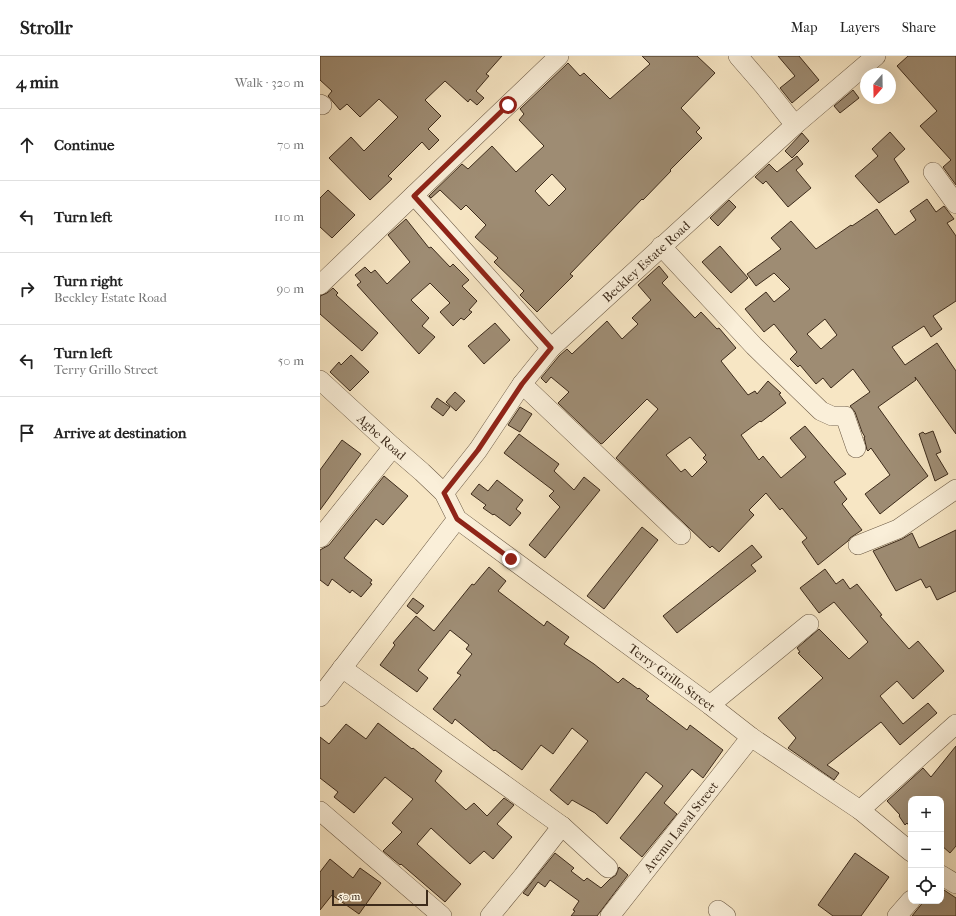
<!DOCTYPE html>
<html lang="en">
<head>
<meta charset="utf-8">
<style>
	:root { --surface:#fff; --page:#f6f6f6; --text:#222; --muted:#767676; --line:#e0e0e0 }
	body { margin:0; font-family:"IM FELL French Canon",serif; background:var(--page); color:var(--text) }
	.controls { position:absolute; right:12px; bottom:12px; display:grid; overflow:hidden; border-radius:8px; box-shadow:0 4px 16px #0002 }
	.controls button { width:36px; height:36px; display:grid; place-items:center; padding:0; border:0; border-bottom:1px solid var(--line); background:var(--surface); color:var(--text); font:20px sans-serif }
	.compass { position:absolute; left:540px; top:12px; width:36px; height:36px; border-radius:50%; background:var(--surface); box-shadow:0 4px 16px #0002; rotate:200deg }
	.scale { position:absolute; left:12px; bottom:10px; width:96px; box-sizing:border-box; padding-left:4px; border:2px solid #3d2b1b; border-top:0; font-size:11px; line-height:14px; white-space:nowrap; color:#3d2b1b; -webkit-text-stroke:3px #faefd9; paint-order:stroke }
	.stop { position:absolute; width:12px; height:12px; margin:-9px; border:3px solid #8f2418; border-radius:50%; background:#fff }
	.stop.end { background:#8f2418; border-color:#fff; box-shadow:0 1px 4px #0008 }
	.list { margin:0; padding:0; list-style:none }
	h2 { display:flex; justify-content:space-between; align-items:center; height:52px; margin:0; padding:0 16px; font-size:17px }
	h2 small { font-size:13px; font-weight:400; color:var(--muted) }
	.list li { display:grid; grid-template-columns:26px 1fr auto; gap:12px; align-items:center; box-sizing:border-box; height:72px; padding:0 16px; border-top:1px solid var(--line) }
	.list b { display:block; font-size:15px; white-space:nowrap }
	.list p { margin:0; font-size:13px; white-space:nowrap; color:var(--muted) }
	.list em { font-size:13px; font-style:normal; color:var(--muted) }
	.icon { flex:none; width:22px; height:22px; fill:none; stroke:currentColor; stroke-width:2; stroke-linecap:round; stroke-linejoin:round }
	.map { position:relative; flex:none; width:636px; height:860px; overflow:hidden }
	header { display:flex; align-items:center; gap:24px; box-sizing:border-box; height:56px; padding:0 20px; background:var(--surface); border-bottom:1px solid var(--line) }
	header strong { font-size:19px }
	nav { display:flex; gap:22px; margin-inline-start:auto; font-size:14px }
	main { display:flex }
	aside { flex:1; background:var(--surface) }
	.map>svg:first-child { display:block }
	.building { fill:#9e8c73; stroke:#3d2b1b; fill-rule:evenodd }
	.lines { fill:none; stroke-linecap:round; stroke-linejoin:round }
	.minor-casing { stroke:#6c5a45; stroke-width:20 }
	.minor { stroke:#faefd9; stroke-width:19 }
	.route { stroke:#8f2418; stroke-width:5 }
	.labels { text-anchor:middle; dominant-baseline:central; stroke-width:4; stroke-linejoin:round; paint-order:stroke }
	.street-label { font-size:13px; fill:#3d2b1b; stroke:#faefd9 }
</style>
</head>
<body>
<header>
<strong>Strollr</strong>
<nav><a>Map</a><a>Layers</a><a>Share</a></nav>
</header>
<main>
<aside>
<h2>4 min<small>Walk · 320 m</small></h2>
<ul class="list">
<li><svg class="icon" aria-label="ahead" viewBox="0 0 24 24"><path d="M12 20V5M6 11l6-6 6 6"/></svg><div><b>Continue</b></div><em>70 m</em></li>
<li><svg class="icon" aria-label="left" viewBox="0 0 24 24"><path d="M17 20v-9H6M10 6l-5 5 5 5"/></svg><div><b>Turn left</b></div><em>110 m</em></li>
<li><svg class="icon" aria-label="right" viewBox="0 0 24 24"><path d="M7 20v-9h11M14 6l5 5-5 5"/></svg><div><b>Turn right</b><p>Beckley Estate Road</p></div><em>90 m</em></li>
<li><svg class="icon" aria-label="left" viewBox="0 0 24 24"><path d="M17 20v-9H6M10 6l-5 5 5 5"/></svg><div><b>Turn left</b><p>Terry Grillo Street</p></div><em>50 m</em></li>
<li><svg class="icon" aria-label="arrive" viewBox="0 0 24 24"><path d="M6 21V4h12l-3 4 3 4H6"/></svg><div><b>Arrive at destination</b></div></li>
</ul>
</aside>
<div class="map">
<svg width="636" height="860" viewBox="0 0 636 860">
	<rect width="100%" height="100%" fill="#f7e6c4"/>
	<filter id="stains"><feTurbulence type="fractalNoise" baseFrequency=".005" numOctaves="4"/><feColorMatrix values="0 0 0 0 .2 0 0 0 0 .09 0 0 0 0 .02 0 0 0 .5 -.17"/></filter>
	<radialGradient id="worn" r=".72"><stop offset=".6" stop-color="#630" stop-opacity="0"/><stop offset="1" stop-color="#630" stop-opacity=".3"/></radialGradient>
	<!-- building -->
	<path class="building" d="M 0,0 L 182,0 L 166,18 L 169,20 L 156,35 L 164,42 L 157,49 L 150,43 L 148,46 L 125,25 L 105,44 L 121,60 L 108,73 L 119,84 L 109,94 L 102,86 L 68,120 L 72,123 L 50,144 L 9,102 L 31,81 L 44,95 L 78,61 L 59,43 L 40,61 L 27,48 L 20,54 L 8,40 L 12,35 L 0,24 Z
		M 322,0 L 377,0 L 395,17 L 361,52 L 380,72 L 376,76 L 382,82 L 350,114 L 351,115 L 323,144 L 322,143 L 250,218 L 253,220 L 217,256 L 200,239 L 204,235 L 174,206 L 178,202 L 155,181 L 166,169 L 146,149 L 141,154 L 120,134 L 111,142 L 109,140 L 142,108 L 148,113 L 172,90 L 196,116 L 224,90 L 199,64 L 204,58 L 200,53 L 248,7 L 260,20 L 264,17 L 290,43 L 330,8 ZM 232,118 L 246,133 L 229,150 L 215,135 Z
		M 458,0 L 479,0 L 499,24 L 472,47 L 460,32 L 475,20 Z
		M 588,0 L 636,0 L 636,129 L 623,111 L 631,104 L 600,70 L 617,55 L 577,10 Z
		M 533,34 L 539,42 L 520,57 L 514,50 Z
		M 570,76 L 585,93 L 574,103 L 589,126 L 559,147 L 535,120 L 558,100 L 552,93 Z
		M 482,77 L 489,85 L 472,102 L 465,95 Z
		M 477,100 L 483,108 L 476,114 L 491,132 L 468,151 L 446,125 L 443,128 L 435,121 L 449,108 L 457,116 Z
		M 8,134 L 35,159 L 12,182 L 0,171 L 0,142 Z
		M 607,143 L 616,156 L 624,150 L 634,163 L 627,167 L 636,180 L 636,245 L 613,260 L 622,273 L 611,281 L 604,270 L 572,291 L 585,309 L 617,287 L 636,315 L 636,378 L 595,321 L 596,324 L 558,351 L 608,420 L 560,458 L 545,438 L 570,419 L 551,392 L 548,395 L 547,394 L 544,381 L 545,381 L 542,376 L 535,356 L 530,350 L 550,336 L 533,313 L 511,332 L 503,322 L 496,328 L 480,309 L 478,311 L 470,303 L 477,296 L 454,268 L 444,276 L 425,253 L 446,236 L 454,246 L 470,233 L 454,217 L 436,230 L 427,218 L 461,193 L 451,182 L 471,165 L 496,193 L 531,169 L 532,170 L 557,153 L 575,179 L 596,164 L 590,155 ZM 505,263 L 517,279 L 501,293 L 487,278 Z
		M 409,144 L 416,151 L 398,170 L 390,162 Z
		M 86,163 L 109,192 L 111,191 L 130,211 L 133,208 L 149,224 L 142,230 L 157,245 L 149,254 L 152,256 L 144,264 L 141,262 L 133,270 L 120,256 L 130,247 L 110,227 L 91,244 L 109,262 L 102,270 L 115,281 L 99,298 L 37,229 L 41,226 L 35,219 L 45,211 L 51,217 L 55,214 L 67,228 L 90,206 L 68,179 Z
		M 400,190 L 428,222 L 411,237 L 382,206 Z
		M 339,210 L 348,221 L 342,227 L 375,262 L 381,256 L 397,273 L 399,272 L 416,292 L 401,305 L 428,339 L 435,335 L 437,338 L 448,325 L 461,337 L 459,338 L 466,347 L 441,366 L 440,365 L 421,379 L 439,404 L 443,400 L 461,422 L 486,401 L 470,382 L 485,370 L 526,418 L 514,426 L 527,443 L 522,448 L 542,474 L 530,482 L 528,485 L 498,509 L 482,486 L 487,482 L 462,452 L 460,454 L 446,437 L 429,454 L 434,459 L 399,496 L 392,490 L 390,492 L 296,402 L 338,353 L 327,343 L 283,387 L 281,388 L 238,347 L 249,336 L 231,321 L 226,327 L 221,322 L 239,300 L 247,293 L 252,298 L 287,265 L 302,283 L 318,268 L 312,262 L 331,244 L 318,229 ZM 370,381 L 386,399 L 383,402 L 387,406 L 372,421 L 365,413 L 361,416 L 346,399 Z
		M 13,232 L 18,237 L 16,239 L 58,277 L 42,295 L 0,258 L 0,240 L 7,237 Z
		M 175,267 L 190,284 L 164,308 L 148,290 Z
		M 31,299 L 49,316 L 30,335 L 10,316 L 19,306 L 21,309 Z
		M 135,336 L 145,345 L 136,355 L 126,346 Z
		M 117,342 L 130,351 L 123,360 L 111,351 Z
		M 200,351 L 212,358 L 200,376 L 188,369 Z
		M 613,375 L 621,396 L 616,398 L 628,418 L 615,425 L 599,378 L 603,376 L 605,378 Z
		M 199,378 L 239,408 L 234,415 L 254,434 L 264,421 L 280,434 L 225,502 L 209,489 L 240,451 L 229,440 L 234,435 L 184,397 Z
		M 22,384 L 41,398 L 0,454 L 0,414 Z
		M 64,420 L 88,440 L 63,469 L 56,463 L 24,502 L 52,524 L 50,527 L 52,528 L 41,541 L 32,534 L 30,537 L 12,523 L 8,530 L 0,524 L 0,494 L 9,489 Z
		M 177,424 L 203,444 L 196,453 L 201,457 L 190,470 L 174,458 L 173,459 L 163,452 L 166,449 L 151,438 L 159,428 L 168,435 Z
		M 322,471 L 338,484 L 284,553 L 267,540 Z
		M 636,474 L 636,535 L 617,544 L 610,530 L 606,532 L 601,523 L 576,535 L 553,495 L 582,483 L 592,477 L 599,492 Z
		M 432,489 L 442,501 L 431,509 L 436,515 L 357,577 L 343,560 Z
		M 169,511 L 186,525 L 178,535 L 224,570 L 227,565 L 249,581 L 244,588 L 274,608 L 298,627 L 303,622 L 318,633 L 319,632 L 329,640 L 326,643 L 367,674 L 370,669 L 403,694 L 383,722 L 372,713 L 344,747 L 357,758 L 322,801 L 300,782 L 343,730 L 326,716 L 287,768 L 275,757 L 252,744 L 248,749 L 230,734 L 268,685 L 252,672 L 233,698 L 221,689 L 202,714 L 175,694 L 174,695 L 135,663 L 132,668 L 113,653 L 141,619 L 137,617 L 152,598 L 146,593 L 149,589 L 130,574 L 98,614 L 108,622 L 97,636 L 60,609 L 75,589 L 73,587 L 96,560 L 114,575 L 152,528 L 154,529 Z
		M 505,513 L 516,528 L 523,523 L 530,533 L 537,528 L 562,559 L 560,560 L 589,593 L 598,585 L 624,615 L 593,643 L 577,625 L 560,640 L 583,668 L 608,647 L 617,657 L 580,689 L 561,666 L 507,709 L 519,717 L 514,724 L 468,692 L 476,682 L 458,662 L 503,622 L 478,597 L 480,596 L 477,592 L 499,573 L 529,603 L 548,586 L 514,546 L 499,557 L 480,532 Z
		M 93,542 L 104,550 L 97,558 L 87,550 Z
		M 58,667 L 92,693 L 93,692 L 122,715 L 115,725 L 146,754 L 154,747 L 167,760 L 184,742 L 194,749 L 177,768 L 192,781 L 173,803 L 164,795 L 150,808 L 111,772 L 97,788 L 141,828 L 125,846 L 81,808 L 80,809 L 63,795 L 82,776 L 72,767 L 93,743 L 65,721 L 34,757 L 14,741 L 18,736 L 0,722 L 0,681 L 9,688 L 26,668 L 46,683 Z
		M 636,690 L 636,790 L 630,797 L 621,789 L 621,743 L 591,743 L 591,772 L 587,767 L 585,769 L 579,760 L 580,759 L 567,745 L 603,712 L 611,721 Z
		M 235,797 L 254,812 L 251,815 L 264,825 L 267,822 L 281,832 L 290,823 L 296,819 L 299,811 L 308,819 L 277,860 L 251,860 L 255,855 L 253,854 L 259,845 L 230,824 L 225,831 L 218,826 L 208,840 L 203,837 Z
		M 535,797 L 569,821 L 541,860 L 513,860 L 498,849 Z
		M 10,803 L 33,822 L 40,812 L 61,827 L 39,858 L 12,839 L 0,854 L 0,816 Z
		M 624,834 L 636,842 L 636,860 L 592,860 L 604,845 L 621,845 L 621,838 Z"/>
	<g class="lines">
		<!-- minor casing -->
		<g class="minor-casing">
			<g id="minor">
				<path d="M 418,0 L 444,30 L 475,69"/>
				<path d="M 0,48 L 2,49"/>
				<path d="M 613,116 L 636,148"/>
				<path d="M 94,139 L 231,292"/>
				<path d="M 341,190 L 434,290 L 501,355 L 512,360 L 525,360 L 536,392"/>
				<path d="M 0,229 L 239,0"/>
				<path id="s1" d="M 0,324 L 73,391 L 102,416 L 124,437 L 137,463 L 390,649 L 431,681 L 540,754 L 591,796"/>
				<path d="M 202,328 L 361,479"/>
				<path id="s2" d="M 124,437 L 158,394 L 202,328 L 231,292 L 475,69 L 556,0"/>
				<path d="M 0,482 L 73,391"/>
				<path d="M 538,489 L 578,473 L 636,433"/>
				<path d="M 22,612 L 242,770 L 288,812"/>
				<path d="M 0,641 L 137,463"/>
				<path d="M 390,649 L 489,568"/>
				<path d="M 540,754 L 636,668"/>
				<path d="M 0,755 L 122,860"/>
				<path d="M 621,819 L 636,828"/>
				<path d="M 398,854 L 406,860"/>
				<path d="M 170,860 L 203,820 L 242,770"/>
				<path id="s3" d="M 290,860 L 431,681"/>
				<path d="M 577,860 L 591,844"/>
			</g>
		</g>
		<!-- minor -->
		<use href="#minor" class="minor"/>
	</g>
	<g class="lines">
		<!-- route -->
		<path class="route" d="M 188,49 L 94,140 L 231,292 L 202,328 L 158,394 L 124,437 L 137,463 L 191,503"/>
	</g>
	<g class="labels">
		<!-- street labels -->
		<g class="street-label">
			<text stroke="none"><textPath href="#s2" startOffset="309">Beckley Estate Road</textPath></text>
			<text stroke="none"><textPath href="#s1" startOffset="84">Agbe Road</textPath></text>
			<text stroke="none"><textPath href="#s1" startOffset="464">Terry Grillo Street</textPath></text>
			<text stroke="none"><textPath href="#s3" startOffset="114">Aremu Lawal Street</textPath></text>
		</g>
	</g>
	<rect width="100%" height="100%" filter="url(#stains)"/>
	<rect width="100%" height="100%" fill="url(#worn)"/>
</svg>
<div class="controls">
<button>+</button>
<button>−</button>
<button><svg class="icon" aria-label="locate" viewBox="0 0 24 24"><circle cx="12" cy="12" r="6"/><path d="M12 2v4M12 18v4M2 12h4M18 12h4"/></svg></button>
</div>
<svg class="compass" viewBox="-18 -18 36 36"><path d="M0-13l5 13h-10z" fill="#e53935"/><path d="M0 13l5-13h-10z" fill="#767676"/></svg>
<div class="scale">50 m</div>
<div class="stop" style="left:188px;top:49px"></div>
<div class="stop end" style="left:191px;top:503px"></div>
</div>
</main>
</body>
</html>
